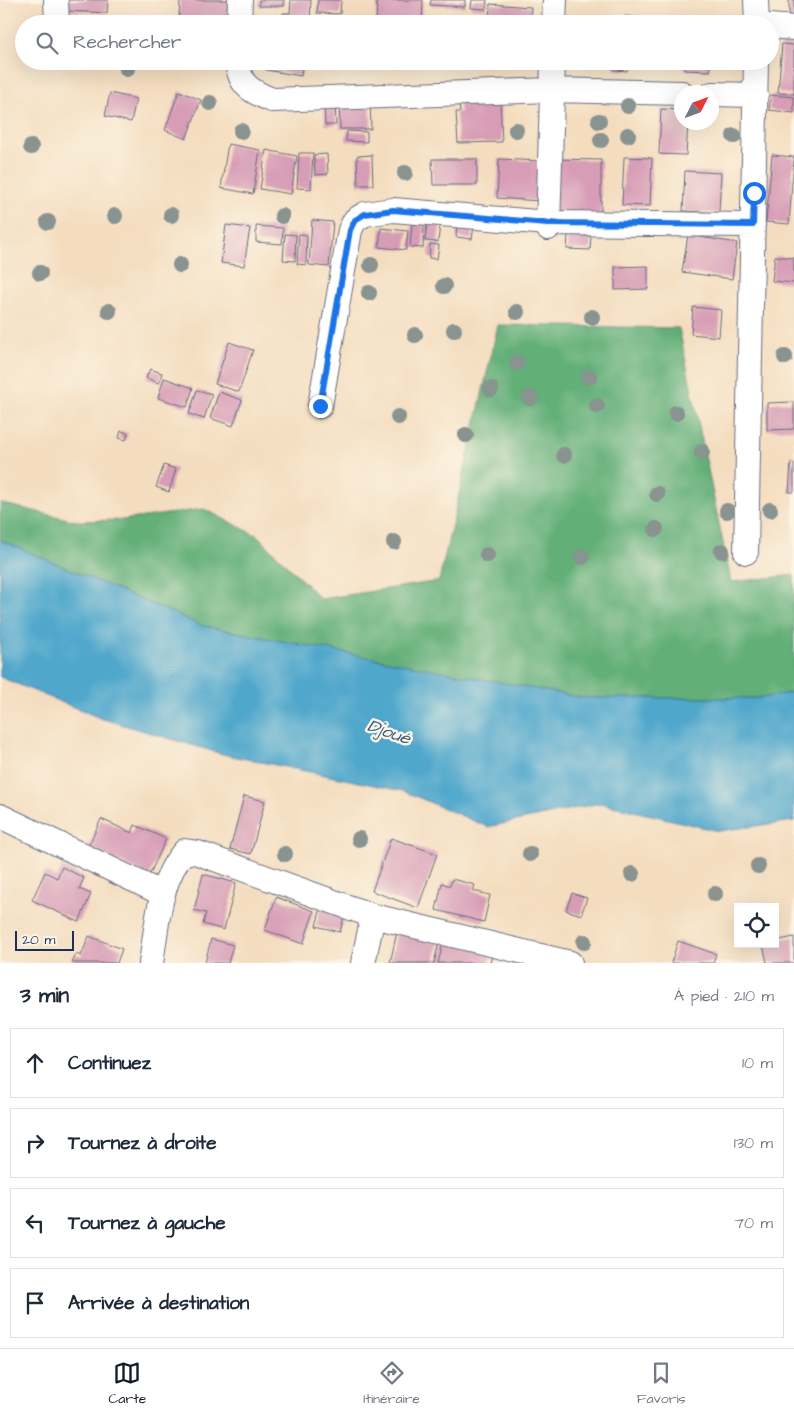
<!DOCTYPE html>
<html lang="fr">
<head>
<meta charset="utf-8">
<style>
	:root { --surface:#fff; --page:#f6f6f7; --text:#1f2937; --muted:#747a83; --line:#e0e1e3; --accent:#111827 }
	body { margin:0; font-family:"Architects Daughter",sans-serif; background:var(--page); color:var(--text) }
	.controls { position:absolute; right:15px; bottom:15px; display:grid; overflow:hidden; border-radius:0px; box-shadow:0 5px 20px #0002 }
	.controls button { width:45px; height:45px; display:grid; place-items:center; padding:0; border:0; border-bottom:1px solid var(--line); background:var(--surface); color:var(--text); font:25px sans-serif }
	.compass { position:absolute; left:674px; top:85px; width:45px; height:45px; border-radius:50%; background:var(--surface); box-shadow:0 5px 20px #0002; rotate:48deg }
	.scale { position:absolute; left:15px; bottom:12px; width:59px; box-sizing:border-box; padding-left:5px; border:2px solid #1b2f5e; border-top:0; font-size:14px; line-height:18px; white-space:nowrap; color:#1b2f5e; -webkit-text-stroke:4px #fcf5e5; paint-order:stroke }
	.stop { position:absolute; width:15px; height:15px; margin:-11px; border:4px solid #1a73e8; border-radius:50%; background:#fff }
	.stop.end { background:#1a73e8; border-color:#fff; box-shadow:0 1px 5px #0008 }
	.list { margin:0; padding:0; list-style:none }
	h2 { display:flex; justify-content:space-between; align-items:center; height:65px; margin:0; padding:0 20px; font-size:21px }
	h2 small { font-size:16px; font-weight:400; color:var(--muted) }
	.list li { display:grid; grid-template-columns:32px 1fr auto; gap:15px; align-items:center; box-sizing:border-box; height:70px; margin:0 10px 10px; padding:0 10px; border:1px solid var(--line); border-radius:0px }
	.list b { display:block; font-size:19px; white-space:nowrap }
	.list em { font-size:16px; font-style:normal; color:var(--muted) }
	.icon { flex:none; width:28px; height:28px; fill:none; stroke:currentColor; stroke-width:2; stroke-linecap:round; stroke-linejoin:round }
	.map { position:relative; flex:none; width:794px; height:963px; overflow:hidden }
	.search { position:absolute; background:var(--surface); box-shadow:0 5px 20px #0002; left:15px; right:15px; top:15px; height:55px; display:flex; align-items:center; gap:12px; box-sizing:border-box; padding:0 18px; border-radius:28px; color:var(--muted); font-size:19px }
	.sheet { height:385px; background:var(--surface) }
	nav { display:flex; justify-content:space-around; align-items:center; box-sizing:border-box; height:70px; border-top:1px solid var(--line); background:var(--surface); font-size:14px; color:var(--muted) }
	nav a { display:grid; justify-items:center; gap:2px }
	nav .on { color:var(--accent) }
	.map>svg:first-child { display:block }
	.forest { fill:#62af78; stroke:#3e6f6b }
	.water { fill:#4fa7cc; stroke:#356b95 }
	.building { fill:#d79cb6 }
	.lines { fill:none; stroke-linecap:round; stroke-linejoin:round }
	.street-casing { stroke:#676c80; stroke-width:26 }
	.street { stroke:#fff; stroke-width:24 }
	.tree { fill:#899390 }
	.route { stroke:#1a73e8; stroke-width:6 }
	.labels { text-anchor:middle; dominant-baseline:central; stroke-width:5; stroke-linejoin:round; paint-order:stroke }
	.water-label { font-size:18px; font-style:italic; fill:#2d5984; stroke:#fcf5e5 }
</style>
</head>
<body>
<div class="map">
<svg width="794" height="963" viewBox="0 0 794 963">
	<rect width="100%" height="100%" fill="#fcf5e5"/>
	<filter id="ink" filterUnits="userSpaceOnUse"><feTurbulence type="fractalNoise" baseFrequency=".02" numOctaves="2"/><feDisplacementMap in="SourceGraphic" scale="10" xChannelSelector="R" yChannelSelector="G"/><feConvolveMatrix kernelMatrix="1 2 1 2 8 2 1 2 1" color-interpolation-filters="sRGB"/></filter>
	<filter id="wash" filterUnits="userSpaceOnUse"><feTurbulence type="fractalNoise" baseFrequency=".0096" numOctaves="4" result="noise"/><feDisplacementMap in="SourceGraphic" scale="20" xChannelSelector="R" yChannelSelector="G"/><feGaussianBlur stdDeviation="1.12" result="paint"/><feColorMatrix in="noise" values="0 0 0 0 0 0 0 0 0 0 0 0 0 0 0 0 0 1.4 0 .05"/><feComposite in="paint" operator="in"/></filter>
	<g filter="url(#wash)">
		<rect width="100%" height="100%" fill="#f4ddbf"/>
		<!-- forest -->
		<path class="forest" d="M 498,325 L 679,328 L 731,582 L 794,575 L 794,692 L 761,698 L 583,698 L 203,626 L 0,540 L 0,503 L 76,521 L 122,520 L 204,509 L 258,536 L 321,599 L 439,581 Z"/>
		<!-- water -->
		<path class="water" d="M 0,540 L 203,626 L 583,698 L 761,698 L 794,692 L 794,821 L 718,831 L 600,803 L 488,827 L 403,791 L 222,754 L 100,718 L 0,677 Z"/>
		<g id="blocks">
			<!-- building -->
			<path class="building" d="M 68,0 L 108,0 L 107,13 L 68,11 Z
				M 180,0 L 232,0 L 232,19 L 179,18 Z
				M 259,0 L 284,0 L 284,6 L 259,6 Z
				M 291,0 L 311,0 L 310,24 L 283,22 L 283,13 L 290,13 Z
				M 318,0 L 341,0 L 340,14 L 317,13 Z
				M 377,0 L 423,0 L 422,24 L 376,21 Z
				M 431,0 L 465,0 L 465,7 L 430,5 Z
				M 472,0 L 487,0 L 486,9 L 471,8 Z
				M 789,0 L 794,0 L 794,21 L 789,21 Z
				M 490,4 L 531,7 L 530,23 L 489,20 Z
				M 625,16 L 665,21 L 665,24 L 624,24 Z
				M 685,19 L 712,20 L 712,24 L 685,24 Z
				M 782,44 L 794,45 L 794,94 L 778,93 Z
				M 267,61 L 303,61 L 301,76 L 266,70 Z
				M 614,61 L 628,61 L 627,71 L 614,70 Z
				M 684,61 L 710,61 L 710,71 L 684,70 Z
				M 179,91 L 201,100 L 186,139 L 165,130 Z
				M 110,93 L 136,99 L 131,122 L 105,116 Z
				M 771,95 L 794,97 L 794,113 L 769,110 Z
				M 370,98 L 371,129 L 340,129 L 339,99 Z
				M 500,99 L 502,142 L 458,143 L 456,112 L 460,112 L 459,101 Z
				M 324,100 L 335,100 L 336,125 L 325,125 Z
				M 661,109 L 682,110 L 682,122 L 688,122 L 686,155 L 659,154 Z
				M 347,131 L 367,132 L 367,142 L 346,141 Z
				M 228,144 L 260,150 L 253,194 L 221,188 Z
				M 266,150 L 297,156 L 291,194 L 260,189 Z
				M 299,153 L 313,153 L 311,189 L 297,188 Z
				M 327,154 L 328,174 L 315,175 L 314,155 Z
				M 372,155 L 373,185 L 358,185 L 357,156 Z
				M 772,155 L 794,157 L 789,224 L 766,222 Z
				M 624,157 L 652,158 L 650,206 L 622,205 Z
				M 432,159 L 477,159 L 477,185 L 433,185 Z
				M 499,159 L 541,161 L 539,201 L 497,198 Z
				M 554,159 L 601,160 L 601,216 L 554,215 Z
				M 685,171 L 721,173 L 719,213 L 683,211 Z
				M 312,220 L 333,222 L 329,267 L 309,265 Z
				M 427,222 L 440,224 L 438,242 L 425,241 Z
				M 412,224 L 424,225 L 423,248 L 410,247 Z
				M 457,224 L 474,226 L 472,239 L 456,237 Z
				M 226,225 L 250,228 L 244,266 L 221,263 Z
				M 256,226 L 283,228 L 282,244 L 256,242 Z
				M 381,228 L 408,231 L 406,250 L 379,247 Z
				M 285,234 L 296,235 L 295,261 L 283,260 Z
				M 299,234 L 307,235 L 306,265 L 297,264 Z
				M 568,235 L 591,236 L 590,250 L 567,249 Z
				M 688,235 L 737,243 L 732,279 L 682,272 Z
				M 430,244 L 439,245 L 437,259 L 429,258 Z
				M 775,256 L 794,258 L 794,283 L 772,281 Z
				M 648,266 L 648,289 L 615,290 L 615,267 Z
				M 693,307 L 721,310 L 719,337 L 691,334 Z
				M 229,342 L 253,350 L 239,392 L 215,384 Z
				M 150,369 L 162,373 L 159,383 L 146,378 Z
				M 164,378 L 193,388 L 187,407 L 158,398 Z
				M 197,390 L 212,394 L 204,419 L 189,414 Z
				M 219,392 L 242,400 L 233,426 L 210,418 Z
				M 794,402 L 794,429 L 767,430 L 767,403 Z
				M 121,431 L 128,433 L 126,440 L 119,438 Z
				M 791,462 L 794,463 L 794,492 L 789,492 Z
				M 164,465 L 176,469 L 169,492 L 156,487 Z
				M 244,796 L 265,801 L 251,854 L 230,849 Z
				M 101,819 L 132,833 L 135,825 L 166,839 L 149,876 L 88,847 Z
				M 391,838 L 437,854 L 418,908 L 372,891 Z
				M 62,867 L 84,878 L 79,889 L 91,894 L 79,922 L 32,900 L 45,872 L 57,878 Z
				M 203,874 L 236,883 L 224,930 L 203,924 L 206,913 L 194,910 Z
				M 452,879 L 475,885 L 473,891 L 490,895 L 484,922 L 436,910 L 442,883 L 450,886 Z
				M 572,893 L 587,898 L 581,915 L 566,910 Z
				M 276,897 L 314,911 L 303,944 L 265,930 Z
				M 321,907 L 345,913 L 340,932 L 316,926 Z
				M 397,932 L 439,942 L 434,963 L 390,963 Z
				M 445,935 L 494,947 L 490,963 L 438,963 Z
				M 89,936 L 122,949 L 117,963 L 72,963 L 76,954 L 81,956 Z
				M 794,937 L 794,963 L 767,963 L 763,945 L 775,944 L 775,941 Z
				M 211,939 L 233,945 L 228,963 L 205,963 Z
				M 678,941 L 716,954 L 713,963 L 671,963 Z"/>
		</g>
	</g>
	<g filter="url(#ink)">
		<use href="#blocks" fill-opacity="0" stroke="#676c80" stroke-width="1"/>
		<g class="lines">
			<!-- street casing -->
			<g class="street-casing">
				<path id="street" d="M 56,0 L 57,24
					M 756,0 L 757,24
					M 239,24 L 240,0
					M 554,24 L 555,0
					M 770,26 L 794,28
					M 238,61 C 238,85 252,92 272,100 L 552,90 L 682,93
					M 712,94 L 756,95
					M 548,228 L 553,61
					M 320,406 L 350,230 L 355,220 L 365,214 L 393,210 L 548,223 L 753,225
					M 746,552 L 756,61
					M 0,816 L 163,894
					M 151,963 C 157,927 159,878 185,851 L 198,853 L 373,916 L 570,963
					M 363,963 L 373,916"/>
			</g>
			<!-- street -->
			<use href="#street" class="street"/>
		</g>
		<!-- trees -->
		<g class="tree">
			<circle cx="127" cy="69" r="8"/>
			<circle cx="210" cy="103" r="8"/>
			<circle cx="628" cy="106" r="8"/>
			<circle cx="599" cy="121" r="8"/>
			<circle cx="516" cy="130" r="8"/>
			<circle cx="241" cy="131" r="8"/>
			<circle cx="628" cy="135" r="8"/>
			<circle cx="734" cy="136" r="8"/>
			<circle cx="601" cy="140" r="8"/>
			<circle cx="31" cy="147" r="8"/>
			<circle cx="405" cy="173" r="8"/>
			<circle cx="171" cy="215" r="8"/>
			<circle cx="115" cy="216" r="8"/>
			<circle cx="282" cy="216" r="8"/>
			<circle cx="48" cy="222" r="8"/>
			<circle cx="180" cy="265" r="8"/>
			<circle cx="371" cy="265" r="8"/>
			<circle cx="40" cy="273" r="8"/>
			<circle cx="444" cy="286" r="8"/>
			<circle cx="369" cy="293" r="8"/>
			<circle cx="109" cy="311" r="8"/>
			<circle cx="517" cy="312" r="8"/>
			<circle cx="592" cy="317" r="8"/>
			<circle cx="454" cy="330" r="8"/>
			<circle cx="415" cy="335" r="8"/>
			<circle cx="785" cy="357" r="8"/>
			<circle cx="517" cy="363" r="8"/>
			<circle cx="589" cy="377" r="8"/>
			<circle cx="491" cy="389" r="8"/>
			<circle cx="530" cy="398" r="8"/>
			<circle cx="597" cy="406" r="8"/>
			<circle cx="676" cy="413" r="8"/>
			<circle cx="398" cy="417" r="8"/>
			<circle cx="466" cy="435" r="8"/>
			<circle cx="702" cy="452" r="8"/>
			<circle cx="564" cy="455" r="8"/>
			<circle cx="657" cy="494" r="8"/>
			<circle cx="770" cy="510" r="8"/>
			<circle cx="727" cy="511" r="8"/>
			<circle cx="656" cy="529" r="8"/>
			<circle cx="394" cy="542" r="8"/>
			<circle cx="722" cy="551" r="8"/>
			<circle cx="487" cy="555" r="8"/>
			<circle cx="582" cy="557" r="8"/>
			<circle cx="359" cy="839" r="8"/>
			<circle cx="285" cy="854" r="8"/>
			<circle cx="530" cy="854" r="8"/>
			<circle cx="758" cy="866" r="8"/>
			<circle cx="632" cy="874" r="8"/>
			<circle cx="715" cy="894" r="8"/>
			<circle cx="584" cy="942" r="8"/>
		</g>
	</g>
	<g class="lines" filter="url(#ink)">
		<!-- route -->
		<path class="route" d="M 320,406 L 350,230 L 355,220 L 365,214 L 393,210 L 548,223 L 753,225 L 754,193"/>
	</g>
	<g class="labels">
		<!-- water labels -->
		<g class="water-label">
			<text transform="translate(389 732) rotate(19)">Djoué</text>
		</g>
	</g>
</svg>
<div class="controls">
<button><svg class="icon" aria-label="locate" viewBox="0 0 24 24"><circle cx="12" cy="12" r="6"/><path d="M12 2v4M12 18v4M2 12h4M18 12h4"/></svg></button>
</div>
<svg class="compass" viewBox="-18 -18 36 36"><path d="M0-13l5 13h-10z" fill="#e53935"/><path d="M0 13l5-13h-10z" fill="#747a83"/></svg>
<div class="scale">20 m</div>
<div class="stop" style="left:754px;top:193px"></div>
<div class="stop end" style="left:320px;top:406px"></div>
<div class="search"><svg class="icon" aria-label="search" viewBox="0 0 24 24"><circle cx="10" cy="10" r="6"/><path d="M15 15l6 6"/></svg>Rechercher</div>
</div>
<section class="sheet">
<h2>3 min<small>À pied · 210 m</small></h2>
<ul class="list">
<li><svg class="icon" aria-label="ahead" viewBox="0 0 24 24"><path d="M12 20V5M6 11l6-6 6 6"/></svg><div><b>Continuez</b></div><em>10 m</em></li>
<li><svg class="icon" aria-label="right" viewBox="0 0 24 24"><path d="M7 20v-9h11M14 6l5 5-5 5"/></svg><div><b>Tournez à droite</b></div><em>130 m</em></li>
<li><svg class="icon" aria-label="left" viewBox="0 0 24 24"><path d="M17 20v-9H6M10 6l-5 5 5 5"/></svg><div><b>Tournez à gauche</b></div><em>70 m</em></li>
<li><svg class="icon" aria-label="arrive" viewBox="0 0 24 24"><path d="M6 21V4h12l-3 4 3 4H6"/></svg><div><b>Arrivée à destination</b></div></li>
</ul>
</section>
<nav>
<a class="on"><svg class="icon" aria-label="map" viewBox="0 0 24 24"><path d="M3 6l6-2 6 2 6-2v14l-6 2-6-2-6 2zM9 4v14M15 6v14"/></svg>Carte</a>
<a><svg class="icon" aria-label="directions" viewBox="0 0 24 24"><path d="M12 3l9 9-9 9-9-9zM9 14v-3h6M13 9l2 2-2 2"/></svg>Itinéraire</a>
<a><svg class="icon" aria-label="saved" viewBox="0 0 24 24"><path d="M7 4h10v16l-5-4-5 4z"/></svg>Favoris</a>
</nav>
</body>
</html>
